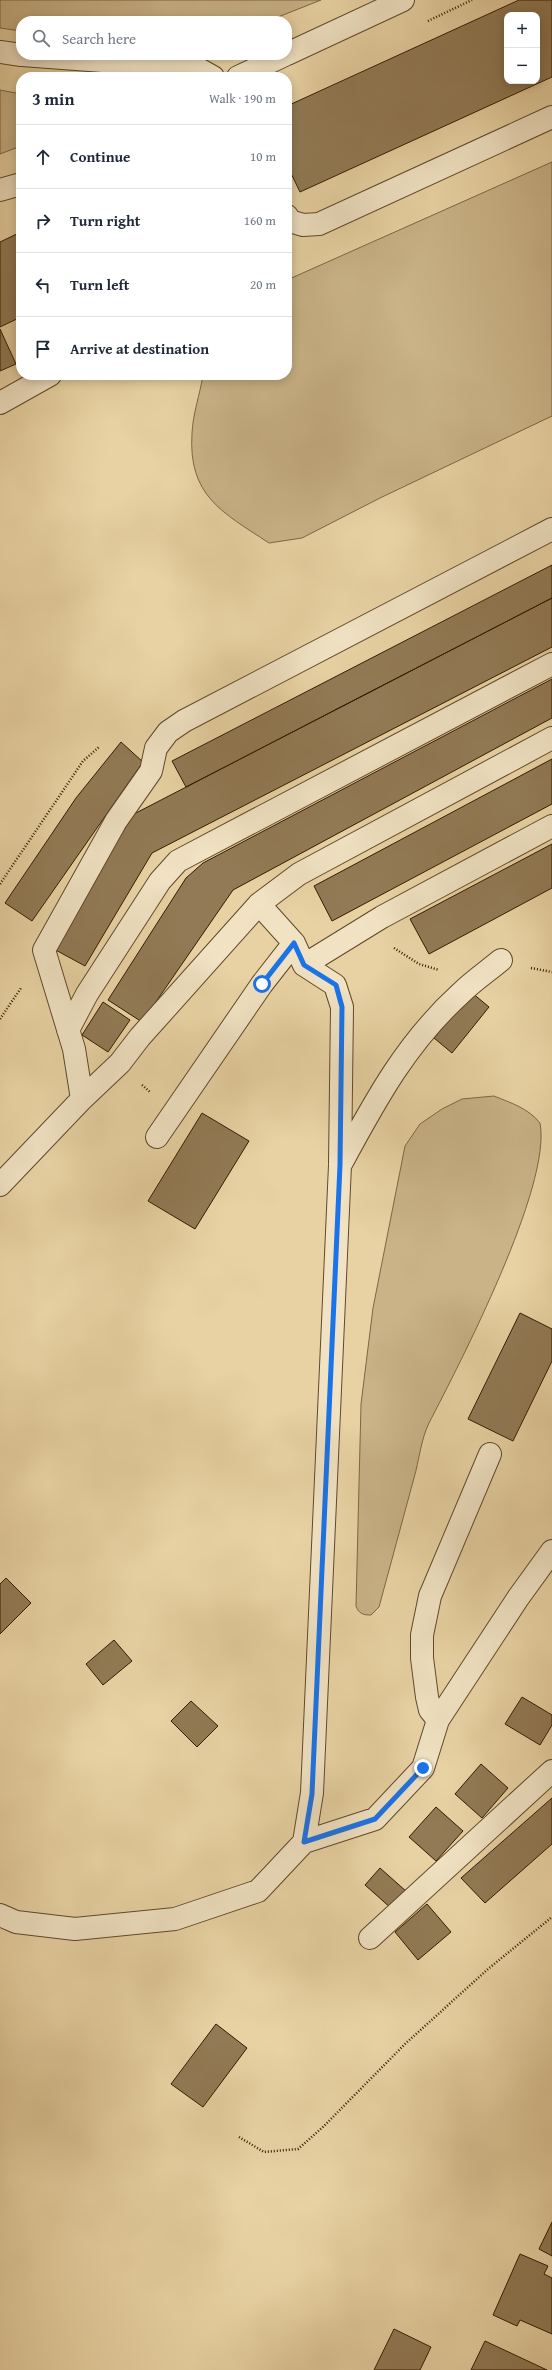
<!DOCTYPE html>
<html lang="en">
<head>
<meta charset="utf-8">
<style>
	:root { --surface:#fff; --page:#f2f2f3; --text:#1f2937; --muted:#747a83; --line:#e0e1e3 }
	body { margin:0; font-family:"Gentium Book Plus",serif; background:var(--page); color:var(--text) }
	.controls { position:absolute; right:12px; top:12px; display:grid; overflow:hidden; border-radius:8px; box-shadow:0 2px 10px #0003 }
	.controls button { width:36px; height:36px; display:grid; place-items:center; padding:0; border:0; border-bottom:1px solid var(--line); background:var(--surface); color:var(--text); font:20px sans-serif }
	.stop { position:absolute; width:12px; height:12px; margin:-9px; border:3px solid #1a73e8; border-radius:50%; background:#fff }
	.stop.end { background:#1a73e8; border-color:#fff; box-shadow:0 1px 4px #0008 }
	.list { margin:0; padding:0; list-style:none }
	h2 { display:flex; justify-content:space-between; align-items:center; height:52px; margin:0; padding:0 16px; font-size:17px }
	h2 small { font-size:13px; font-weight:400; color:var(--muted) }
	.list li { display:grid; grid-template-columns:26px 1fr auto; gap:12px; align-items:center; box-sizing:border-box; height:64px; padding:0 16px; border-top:1px solid var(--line) }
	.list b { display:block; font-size:15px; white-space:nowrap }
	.list em { font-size:13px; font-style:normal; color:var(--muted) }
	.icon { flex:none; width:22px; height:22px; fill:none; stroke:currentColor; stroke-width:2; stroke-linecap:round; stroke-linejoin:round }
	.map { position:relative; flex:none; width:552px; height:2370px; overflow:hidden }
	.search { position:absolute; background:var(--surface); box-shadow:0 2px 10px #0003; left:16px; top:16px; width:276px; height:44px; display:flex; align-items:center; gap:10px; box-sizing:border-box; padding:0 14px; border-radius:16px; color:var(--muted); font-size:15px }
	.panel { position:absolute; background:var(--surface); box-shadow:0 2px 10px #0003; left:16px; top:72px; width:276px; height:308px; border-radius:16px }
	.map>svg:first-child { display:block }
	.green { fill:#c9b387; stroke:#7e6644 }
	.building { fill:#917a55; stroke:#331a01; fill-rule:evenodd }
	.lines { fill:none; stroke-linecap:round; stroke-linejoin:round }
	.minor-casing { stroke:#60482a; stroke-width:24 }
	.path { stroke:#331a01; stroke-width:2.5; stroke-dasharray:1 2; stroke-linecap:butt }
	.minor { stroke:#f0e2c3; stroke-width:22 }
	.route { stroke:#1a73e8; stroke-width:5 }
</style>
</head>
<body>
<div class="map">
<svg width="552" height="2370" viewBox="0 0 552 2370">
	<rect width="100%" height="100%" fill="#e8d2a3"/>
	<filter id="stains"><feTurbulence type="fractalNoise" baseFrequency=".005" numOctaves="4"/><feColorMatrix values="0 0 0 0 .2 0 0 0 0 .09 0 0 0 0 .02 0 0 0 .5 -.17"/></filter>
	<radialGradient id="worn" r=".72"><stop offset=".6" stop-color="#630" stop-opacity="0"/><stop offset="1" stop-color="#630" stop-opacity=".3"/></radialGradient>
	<!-- green -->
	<path class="green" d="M 0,0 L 321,0 L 268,21 L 21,21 L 21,31 L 0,28 Z
		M 0,90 L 21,94 L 21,146 L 0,154 Z
		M 552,162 L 552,416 L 380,498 L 302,538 L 269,543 C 222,512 188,496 192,433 C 193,413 200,394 203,375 L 287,375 L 287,280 Z
		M 494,1096 C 511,1103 528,1108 540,1123 C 552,1186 460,1363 429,1423 C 421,1439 419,1461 414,1478 C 402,1521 391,1564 379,1607 L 371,1615 C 363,1615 359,1614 356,1606 L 361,1404 L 373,1308 L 405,1146 L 420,1124 L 442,1109 L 462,1099 Z"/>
	<!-- building -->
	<path class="building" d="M 519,0 L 552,0 L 552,77 L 300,192 L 287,165 L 287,106 ZM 507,15 L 537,15 L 537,81 L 507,81 Z
		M 21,232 L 21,317 L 0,327 L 0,242 Z
		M 0,329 L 16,364 L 0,371 Z
		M 552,565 L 552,598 L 186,787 L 172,761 Z
		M 552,598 L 552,647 L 152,853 L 85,966 L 52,948 L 132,815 Z
		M 552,679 L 552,718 L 233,890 L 142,1022 L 108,1000 L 186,878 L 203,863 Z
		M 121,742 L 143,762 L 32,921 L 5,903 L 76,798 Z
		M 552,759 L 552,804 L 332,921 L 314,886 Z
		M 552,844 L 552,888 L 429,954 L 410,919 Z
		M 471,992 L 489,1007 L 452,1053 L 434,1038 Z
		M 103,1002 L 130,1020 L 108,1052 L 82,1035 Z
		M 202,1113 L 249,1141 L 195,1229 L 148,1201 Z
		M 520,1313 L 552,1329 L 552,1361 L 513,1441 L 468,1419 Z
		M 6,1578 L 31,1603 L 0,1634 L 0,1584 Z
		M 114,1640 L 132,1661 L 103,1685 L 86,1664 Z
		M 522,1697 L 552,1715 L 552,1725 L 540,1745 L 505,1724 Z
		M 191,1701 L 218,1726 L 197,1747 L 171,1721 Z
		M 481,1764 L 508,1788 L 482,1818 L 455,1794 Z
		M 552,1798 L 552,1844 L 485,1903 L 461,1878 Z
		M 436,1807 L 463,1831 L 436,1861 L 409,1837 Z
		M 380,1868 L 407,1892 L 392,1909 L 365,1885 Z
		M 427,1904 L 451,1932 L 418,1960 L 395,1932 Z
		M 216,2024 L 247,2048 L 203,2107 L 171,2084 Z
		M 552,2222 L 552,2256 L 539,2249 Z
		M 520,2254 L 548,2266 L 544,2274 L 552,2278 L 552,2334 L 520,2320 L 517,2326 L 493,2315 Z
		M 394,2329 L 431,2347 L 420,2370 L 374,2370 Z
		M 485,2341 L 547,2370 L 471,2370 Z"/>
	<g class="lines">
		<!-- minor casing -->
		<g class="minor-casing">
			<path id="minor" d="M 0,52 L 21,55
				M 287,54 L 403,0
				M 22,55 L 197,68 L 213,77
				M 238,77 L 285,55
				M 0,190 L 21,184
				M 287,216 L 290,221 L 303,225 L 319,224 L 552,117
				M 0,403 L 50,375
				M 259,904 L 294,943 L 304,965 L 335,985 L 342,1007 L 340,1165 L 312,1793 L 304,1842 L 375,1819 L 423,1768 L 438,1720 L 518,1598 L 552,1551
				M 304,965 L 382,917 L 552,826
				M 68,1030 L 87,994 L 160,881 L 178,861 L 552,664
				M 82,1099 L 74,1049 L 44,950 L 116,821 L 151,771 L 156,748 L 168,732 L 184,721 L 552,529
				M 157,1137 L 262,984 L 294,943
				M 342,1162 C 376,1099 407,1042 461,993 C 473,981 488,971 501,960
				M 0,1185 L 82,1099 L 120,1063 L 140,1037 L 259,904 L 299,874 L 552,738
				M 438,1720 L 430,1710 L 427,1697 L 422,1658 L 422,1635 L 430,1596 L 490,1454
				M 0,1915 L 16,1922 L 75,1929 L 175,1919 L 258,1891 L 304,1842
				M 370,1938 L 552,1771"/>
		</g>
		<!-- path -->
		<path class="path" d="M 428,21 L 472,0
			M 0,884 L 83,761 L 99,747
			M 394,948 L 419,964 L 439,970
			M 531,968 L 552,972
			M 0,1019 L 21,988
			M 142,1085 L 150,1092
			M 239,2137 L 264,2152 L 298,2149 L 324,2126 L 405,2044 L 488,1969 L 552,1917"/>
		<!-- minor -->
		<use href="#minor" class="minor"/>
	</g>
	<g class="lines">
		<!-- route -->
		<path class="route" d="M 262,984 L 294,943 L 304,965 L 336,985 L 342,1007 L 340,1165 L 312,1794 L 304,1842 L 375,1819 L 423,1768"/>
	</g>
	<rect width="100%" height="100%" filter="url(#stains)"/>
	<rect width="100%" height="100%" fill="url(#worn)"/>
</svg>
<div class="controls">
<button>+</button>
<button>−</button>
</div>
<div class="stop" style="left:262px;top:984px"></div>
<div class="stop end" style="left:423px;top:1768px"></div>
<div class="search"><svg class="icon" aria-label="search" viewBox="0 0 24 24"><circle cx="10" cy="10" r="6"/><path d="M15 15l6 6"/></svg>Search here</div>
<section class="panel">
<h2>3 min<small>Walk · 190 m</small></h2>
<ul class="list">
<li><svg class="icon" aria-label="ahead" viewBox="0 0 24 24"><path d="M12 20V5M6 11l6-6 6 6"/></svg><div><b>Continue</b></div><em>10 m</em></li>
<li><svg class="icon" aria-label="right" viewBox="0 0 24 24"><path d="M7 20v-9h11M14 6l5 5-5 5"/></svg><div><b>Turn right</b></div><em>160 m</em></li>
<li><svg class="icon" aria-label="left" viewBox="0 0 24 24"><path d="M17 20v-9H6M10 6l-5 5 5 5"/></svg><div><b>Turn left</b></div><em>20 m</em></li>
<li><svg class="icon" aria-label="arrive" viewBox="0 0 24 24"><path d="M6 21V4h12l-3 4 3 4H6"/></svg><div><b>Arrive at destination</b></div></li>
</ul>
</section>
</div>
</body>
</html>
